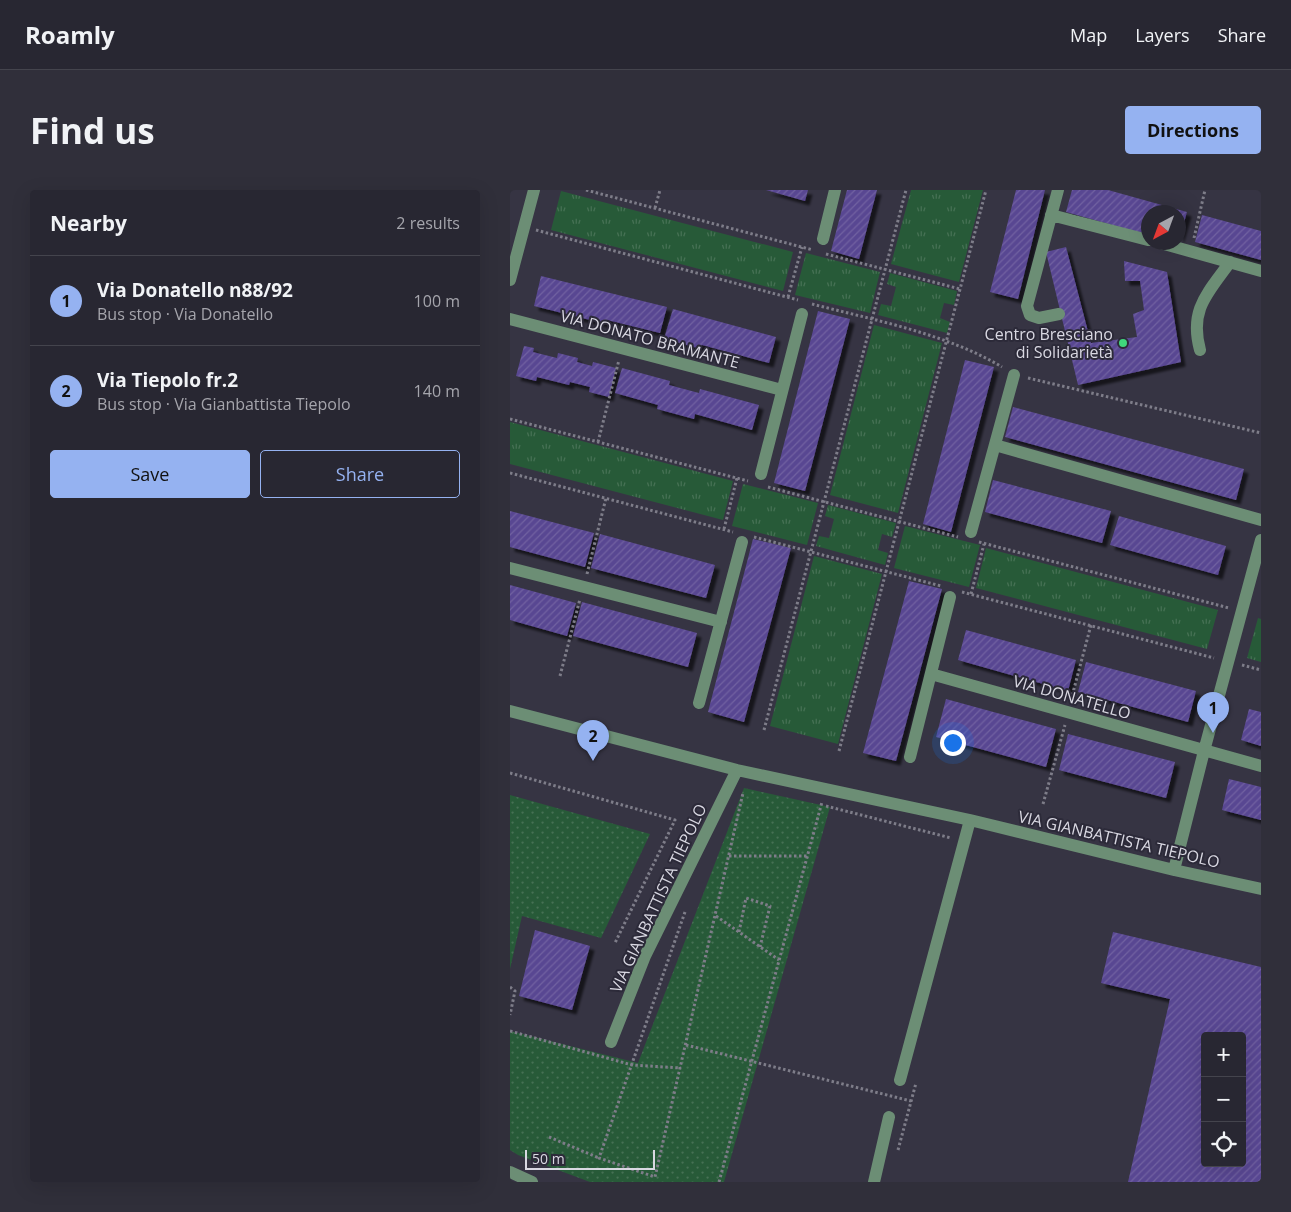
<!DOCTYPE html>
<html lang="en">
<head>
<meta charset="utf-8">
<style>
	:root { --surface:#282732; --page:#302f3a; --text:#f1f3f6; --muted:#a5a5ac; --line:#44444d; --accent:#95b2f1 }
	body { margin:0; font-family:"Open Sans",sans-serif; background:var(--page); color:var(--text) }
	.controls { position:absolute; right:15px; bottom:15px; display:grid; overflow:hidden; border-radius:5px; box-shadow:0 5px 20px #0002 }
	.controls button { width:45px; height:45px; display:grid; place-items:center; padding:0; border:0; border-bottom:1px solid var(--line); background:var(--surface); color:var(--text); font:25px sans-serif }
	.compass { position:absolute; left:631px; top:15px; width:45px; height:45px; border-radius:50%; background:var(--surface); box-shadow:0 5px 20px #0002; rotate:221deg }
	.scale { position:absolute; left:15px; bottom:12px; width:130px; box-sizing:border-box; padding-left:5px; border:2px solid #d9d8e2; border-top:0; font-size:14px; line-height:18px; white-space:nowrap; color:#d9d8e2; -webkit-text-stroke:4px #2c2a39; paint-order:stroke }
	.you { position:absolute; left:442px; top:552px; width:18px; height:18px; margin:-12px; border:4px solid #fff; border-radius:50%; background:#1a73e8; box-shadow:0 0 0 8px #1a73e833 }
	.badge { display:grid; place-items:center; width:32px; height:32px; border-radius:50%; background:var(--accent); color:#111; font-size:16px; font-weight:700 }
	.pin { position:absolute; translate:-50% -41px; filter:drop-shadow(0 1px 2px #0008) }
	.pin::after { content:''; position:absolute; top:26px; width:18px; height:15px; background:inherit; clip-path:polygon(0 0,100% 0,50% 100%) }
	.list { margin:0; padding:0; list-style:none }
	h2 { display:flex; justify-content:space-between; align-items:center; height:65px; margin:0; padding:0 20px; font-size:21px }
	h2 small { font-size:16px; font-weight:400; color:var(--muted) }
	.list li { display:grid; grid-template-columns:32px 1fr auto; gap:15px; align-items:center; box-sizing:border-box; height:90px; padding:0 20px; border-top:1px solid var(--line) }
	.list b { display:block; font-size:19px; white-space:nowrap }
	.list p { margin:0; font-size:16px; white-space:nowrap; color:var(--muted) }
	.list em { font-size:16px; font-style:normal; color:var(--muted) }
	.actions { display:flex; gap:10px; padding:15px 20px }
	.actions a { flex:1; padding:11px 0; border:1px solid var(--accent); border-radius:5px; text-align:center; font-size:18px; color:var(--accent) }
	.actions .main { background:var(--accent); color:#111 }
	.icon { flex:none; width:28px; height:28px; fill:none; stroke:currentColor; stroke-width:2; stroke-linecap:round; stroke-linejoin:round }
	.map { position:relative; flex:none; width:751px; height:992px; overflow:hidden; border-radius:5px }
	header { display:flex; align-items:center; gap:30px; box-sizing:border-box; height:70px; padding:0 25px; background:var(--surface); border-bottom:1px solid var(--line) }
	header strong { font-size:24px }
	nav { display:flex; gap:28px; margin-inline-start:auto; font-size:18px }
	.intro { display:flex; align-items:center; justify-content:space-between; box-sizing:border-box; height:120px; padding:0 30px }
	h1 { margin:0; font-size:35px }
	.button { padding:12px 22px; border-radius:5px; background:var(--accent); color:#111; font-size:18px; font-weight:700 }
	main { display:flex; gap:30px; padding:0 30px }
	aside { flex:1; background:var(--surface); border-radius:5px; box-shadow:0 5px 20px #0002 }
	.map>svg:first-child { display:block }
	.grass { fill:url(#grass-tufts) }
	.park { fill:url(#park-dots) }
	.building { fill:url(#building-hatch); fill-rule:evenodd; filter:url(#shadow) }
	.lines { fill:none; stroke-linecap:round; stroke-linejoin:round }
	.path { stroke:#7e7d89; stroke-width:3; stroke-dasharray:2.5 2.5; stroke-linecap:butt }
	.minor { stroke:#6c8e75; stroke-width:12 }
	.poi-dot { fill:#40d77c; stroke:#2c2a39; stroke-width:2 }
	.labels { text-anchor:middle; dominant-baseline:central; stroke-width:4; stroke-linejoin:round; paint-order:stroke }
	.poi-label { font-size:16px; fill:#d9d8e2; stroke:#2c2a39; text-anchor:end }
	.street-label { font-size:16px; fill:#d9d8e2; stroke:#2c2a39 }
</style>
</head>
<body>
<header>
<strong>Roamly</strong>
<nav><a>Map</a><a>Layers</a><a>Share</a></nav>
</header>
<div class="intro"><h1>Find us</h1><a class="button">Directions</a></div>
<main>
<aside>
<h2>Nearby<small>2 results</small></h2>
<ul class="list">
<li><span class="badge">1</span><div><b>Via Donatello n88/92</b><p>Bus stop · Via Donatello</p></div><em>100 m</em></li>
<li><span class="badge">2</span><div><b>Via Tiepolo fr.2</b><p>Bus stop · Via Gianbattista Tiepolo</p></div><em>140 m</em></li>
</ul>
<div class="actions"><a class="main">Save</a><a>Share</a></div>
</aside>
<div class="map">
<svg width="751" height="992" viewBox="0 0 751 992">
	<defs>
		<pattern id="grass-tufts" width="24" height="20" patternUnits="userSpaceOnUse" patternTransform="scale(1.25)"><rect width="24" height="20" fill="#275a38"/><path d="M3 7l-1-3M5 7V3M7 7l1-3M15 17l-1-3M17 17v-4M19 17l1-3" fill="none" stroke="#467154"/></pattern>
		<pattern id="park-dots" width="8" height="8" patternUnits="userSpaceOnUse" patternTransform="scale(1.25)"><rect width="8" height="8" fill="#275a38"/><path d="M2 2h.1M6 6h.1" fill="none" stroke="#467154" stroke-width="1.8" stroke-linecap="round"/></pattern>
		<pattern id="building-hatch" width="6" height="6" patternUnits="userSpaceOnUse" patternTransform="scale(1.25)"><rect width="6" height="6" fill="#594792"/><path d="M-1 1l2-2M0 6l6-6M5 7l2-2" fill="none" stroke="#7061a1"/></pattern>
		<filter id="shadow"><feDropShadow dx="4.5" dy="4.5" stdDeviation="1" flood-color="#0009"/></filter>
	</defs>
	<rect width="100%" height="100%" fill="#363443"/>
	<!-- grass -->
	<path class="grass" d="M 401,0 L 473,0 L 449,92 L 381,74 Z
		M 51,1 L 283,62 L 273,101 L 41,40 Z
		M 296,63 L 370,82 L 360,123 L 285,105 Z
		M 380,83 L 447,101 L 444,115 L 434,113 L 430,128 L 440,132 L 437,143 L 368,125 L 371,114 L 381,116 L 386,97 L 377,94 Z
		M 364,135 L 432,153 L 388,323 L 320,305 Z
		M 0,232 L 223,291 L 213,330 L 0,274 Z
		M 233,294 L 308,313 L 297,355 L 222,336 Z
		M 318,315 L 386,333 L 382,347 L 372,344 L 368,360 L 378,363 L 375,375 L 306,356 L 309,346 L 319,348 L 324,329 L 315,326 Z
		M 395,336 L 470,355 L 459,397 L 384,378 Z
		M 476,358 L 708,420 L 697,459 L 466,398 Z
		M 304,366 L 372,384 L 328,554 L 260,536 Z
		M 748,428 L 751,429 L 751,472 L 737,468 Z"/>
	<!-- park -->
	<path class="park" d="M 234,598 L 320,617 L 214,992 L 80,992 L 8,965 L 0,960 L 0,841 L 128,873 Z
		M 0,605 L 140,644 L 91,748 L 12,726 L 0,779 Z"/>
	<!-- building -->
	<path class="building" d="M 256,0 L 298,0 L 295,11 Z
		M 337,0 L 367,0 L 349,69 L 321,61 Z
		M 506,0 L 535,0 L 508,109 L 480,102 Z
		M 562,0 L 598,0 L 677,22 L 669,50 L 668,22 L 638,22 L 638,45 L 556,22 Z
		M 692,25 L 751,41 L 751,70 L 685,52 Z
		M 556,57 L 581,153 L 627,147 L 623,124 L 634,120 L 630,91 L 615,91 L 614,71 L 657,82 L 671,172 L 568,195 L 536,62 Z
		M 31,86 L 157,117 L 150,143 L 97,130 L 96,134 L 24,116 Z
		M 163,119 L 266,147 L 259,173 L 192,155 L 191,159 L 154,149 Z
		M 308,121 L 340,129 L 295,301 L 264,293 Z
		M 14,156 L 24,158 L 23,162 L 47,168 L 48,163 L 68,168 L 67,172 L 82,176 L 83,172 L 106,178 L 99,207 L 79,202 L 80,197 L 60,192 L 59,195 L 27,187 L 26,191 L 6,186 Z
		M 455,170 L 484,177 L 441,342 L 413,334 Z
		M 112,178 L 160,191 L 159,195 L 189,203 L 190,199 L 249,215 L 242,240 L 185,224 L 184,229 L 147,219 L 148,215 L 105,203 Z
		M 503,217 L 734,279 L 726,310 L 495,247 Z
		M 483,290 L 601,321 L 592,353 L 475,322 Z
		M 0,321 L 84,343 L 75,377 L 0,357 Z
		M 609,326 L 716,356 L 708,385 L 600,355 Z
		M 90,344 L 205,375 L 196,408 L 81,378 Z
		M 243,349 L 281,358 L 234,532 L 198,522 Z
		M 399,391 L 432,399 L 386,571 L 353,563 Z
		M 0,395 L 66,413 L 57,446 L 0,430 Z
		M 72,412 L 187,443 L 178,477 L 63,446 Z
		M 456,440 L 566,470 L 558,501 L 448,470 Z
		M 576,472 L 686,501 L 678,532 L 568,502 Z
		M 436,509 L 546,539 L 536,577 L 426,547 Z
		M 739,519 L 751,522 L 751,556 L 731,550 Z
		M 558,544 L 665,572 L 656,608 L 549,580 Z
		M 719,589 L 751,597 L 751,630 L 712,620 Z
		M 25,740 L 80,756 L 62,820 L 9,806 Z
		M 603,742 L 751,777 L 751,992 L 618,992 L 660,809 L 591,793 ZM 695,846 L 732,846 L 732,973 L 695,973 Z"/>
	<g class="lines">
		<!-- path -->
		<path class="path" d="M 76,0 L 303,60
			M 145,18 L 150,0
			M 26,40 L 288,110
			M 684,48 L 695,0
			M 316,64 L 450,99
			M 278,107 L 292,57
			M 302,114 C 364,130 437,144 492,177
			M 518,188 L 751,243
			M 0,229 L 238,291
			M 88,252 L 109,170
			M 0,283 L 223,342
			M 258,297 L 448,347
			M 214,339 L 227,288
			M 244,347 L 431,396
			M 469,352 L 719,418
			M 77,384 L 96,308
			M 452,402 L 704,468
			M 461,404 L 474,354
			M 732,475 L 751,480
			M 50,486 L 70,409
			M 561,510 L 581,435
			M 254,540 L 396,0
			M 329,561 L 476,0
			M 0,583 L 165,630 L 105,753
			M 533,614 L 555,535
			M 316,616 L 441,648
			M 219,666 L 297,666
			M 175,722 L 89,968 L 145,987 L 233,603
			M 206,726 L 269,770
			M 229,742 L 236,708 L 260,716 L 250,757
			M 0,797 L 5,801 L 0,825
			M 0,841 L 122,875 L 171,878
			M 176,855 L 401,911
			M 39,947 L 89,968
			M 388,960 L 406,893
			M 209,992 L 312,612"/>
		<!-- minor -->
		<path class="minor" d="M 548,0 L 517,116 L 520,125 L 529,128 L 549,124
			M 541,25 L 638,50
			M 313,49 L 325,0
			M 647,52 L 751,81
			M 0,90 L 24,0
			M 0,129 L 272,200
			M 690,160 C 679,119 698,103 720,72
			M 485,255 L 751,330
			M 251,284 L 292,124
			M 461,342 L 504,185
			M 0,378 L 211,432
			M 421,484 L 751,576
			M 189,513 L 232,352
			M 0,521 L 227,580 L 460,630 L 664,680 L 751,699
			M 400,567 L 440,407
			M 664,680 L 694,561 L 751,350
			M 101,852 L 135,766 L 227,580
			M 390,890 L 460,630
			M 0,982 L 22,992
			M 364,992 L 379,927"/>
	</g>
	<!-- markers -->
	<circle class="poi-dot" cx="613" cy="153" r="5"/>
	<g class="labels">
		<!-- poi labels -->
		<g class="poi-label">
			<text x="603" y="144">Centro Bresciano<tspan x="603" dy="18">di Solidarietà</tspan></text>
		</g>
		<!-- street labels -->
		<g class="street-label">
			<text transform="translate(140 149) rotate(15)">VIA DONATO BRAMANTE</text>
			<text transform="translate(562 507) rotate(16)">VIA DONATELLO</text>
			<text transform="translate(609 649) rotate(13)">VIA GIANBATTISTA TIEPOLO</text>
			<text transform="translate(148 708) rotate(-65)">VIA GIANBATTISTA TIEPOLO</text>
		</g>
	</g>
</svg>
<div class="controls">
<button>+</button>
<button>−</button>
<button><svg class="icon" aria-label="locate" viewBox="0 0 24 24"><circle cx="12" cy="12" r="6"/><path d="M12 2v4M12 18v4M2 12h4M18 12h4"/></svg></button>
</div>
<svg class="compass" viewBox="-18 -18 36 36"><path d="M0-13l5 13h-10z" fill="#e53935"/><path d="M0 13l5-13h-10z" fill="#a5a5ac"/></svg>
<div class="scale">50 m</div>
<div class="you"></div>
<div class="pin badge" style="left:703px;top:543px">1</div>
<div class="pin badge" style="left:83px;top:571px">2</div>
</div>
</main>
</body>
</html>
